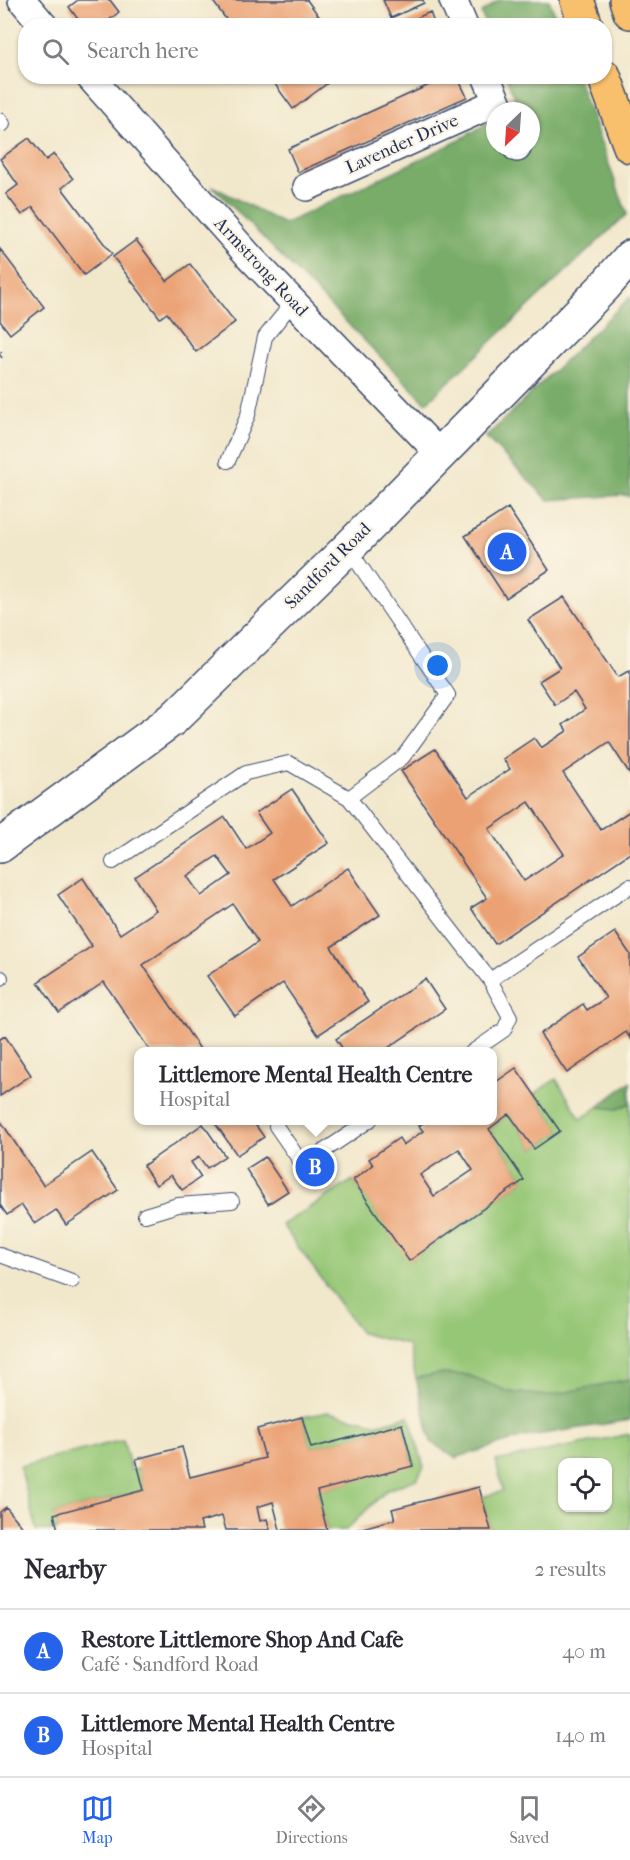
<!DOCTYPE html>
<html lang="en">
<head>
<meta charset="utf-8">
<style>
	:root { --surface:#fff; --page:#f7f7f7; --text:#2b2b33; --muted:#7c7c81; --line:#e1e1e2; --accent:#2563eb }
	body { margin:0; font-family:"IM FELL French Canon",serif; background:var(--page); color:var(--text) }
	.controls { position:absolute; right:18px; bottom:18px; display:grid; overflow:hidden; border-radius:12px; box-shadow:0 2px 4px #0004 }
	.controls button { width:54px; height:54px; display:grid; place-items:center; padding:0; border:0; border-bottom:2px solid var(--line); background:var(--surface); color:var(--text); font:30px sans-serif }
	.compass { position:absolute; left:486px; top:102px; width:54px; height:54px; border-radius:50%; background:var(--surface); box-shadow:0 2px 4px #0004; rotate:205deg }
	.you { position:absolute; left:438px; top:666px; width:21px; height:21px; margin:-15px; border:4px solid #fff; border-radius:50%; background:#1a73e8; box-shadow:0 0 0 9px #1a73e833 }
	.badge { display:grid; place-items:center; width:39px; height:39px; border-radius:50%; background:var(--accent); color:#fff; font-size:20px; font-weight:700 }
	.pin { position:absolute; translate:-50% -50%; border:3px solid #fff; box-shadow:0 2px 6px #0006 }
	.popup { position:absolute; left:134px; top:1047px; width:363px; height:78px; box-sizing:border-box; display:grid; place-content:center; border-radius:12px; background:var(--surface); filter:drop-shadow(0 2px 4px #0005); font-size:20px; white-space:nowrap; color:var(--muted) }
	.popup b { font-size:22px; color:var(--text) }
	.popup::after { content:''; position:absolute; left:50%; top:100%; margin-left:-12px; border:12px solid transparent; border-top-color:var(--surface) }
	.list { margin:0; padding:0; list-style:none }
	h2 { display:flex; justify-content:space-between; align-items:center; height:78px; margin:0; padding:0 24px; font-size:26px }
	h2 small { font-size:20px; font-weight:400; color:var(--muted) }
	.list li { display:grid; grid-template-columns:39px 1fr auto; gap:18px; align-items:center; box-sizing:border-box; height:84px; padding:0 24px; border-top:2px solid var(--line) }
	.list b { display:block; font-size:22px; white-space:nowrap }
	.list p { margin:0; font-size:20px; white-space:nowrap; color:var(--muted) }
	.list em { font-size:20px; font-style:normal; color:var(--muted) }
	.icon { flex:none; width:33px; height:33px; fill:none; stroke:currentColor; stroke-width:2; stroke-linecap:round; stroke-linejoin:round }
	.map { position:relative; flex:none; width:630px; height:1530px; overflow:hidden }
	.search { position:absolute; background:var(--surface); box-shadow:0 2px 4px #0004; left:18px; right:18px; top:18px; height:66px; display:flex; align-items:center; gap:15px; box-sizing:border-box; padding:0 21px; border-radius:24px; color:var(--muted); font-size:22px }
	.sheet { height:246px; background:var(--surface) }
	nav { display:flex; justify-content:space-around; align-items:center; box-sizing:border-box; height:84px; border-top:2px solid var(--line); background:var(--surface); font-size:16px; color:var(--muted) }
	nav a { display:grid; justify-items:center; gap:3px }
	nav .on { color:var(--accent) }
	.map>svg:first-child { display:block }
	.green { fill:#96c776; stroke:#587b6a; stroke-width:1.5; fill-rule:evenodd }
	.forest { fill:#78ac67; stroke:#4a6e62; stroke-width:1.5 }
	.building { fill:#eba173; fill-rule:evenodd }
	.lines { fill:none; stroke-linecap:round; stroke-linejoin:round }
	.service-casing { stroke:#3b4b6e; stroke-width:16 }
	.minor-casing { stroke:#3b4b6e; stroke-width:30 }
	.tertiary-casing { stroke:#3b4b6e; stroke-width:36 }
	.primary-casing { stroke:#3b4b6e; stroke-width:36 }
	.path { stroke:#3b4b6e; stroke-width:4; stroke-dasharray:1.5 4.5; stroke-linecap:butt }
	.service { stroke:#fff; stroke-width:14 }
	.minor { stroke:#fff; stroke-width:27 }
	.tertiary { stroke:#fff; stroke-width:33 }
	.primary { stroke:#f8bf6c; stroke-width:33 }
	.labels { text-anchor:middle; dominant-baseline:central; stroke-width:4.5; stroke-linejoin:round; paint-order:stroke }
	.street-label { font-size:18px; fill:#1b2f5e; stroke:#fcf5e5 }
</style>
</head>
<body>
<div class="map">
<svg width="630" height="1530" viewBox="0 0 630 1530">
	<rect width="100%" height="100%" fill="#fcf5e5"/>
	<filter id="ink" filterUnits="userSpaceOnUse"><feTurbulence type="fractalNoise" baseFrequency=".0167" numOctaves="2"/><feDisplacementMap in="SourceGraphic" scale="12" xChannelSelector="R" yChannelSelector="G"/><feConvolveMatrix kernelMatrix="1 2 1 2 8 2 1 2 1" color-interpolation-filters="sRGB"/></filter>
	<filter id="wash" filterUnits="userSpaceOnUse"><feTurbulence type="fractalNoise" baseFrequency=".008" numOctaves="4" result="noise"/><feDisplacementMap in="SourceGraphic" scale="24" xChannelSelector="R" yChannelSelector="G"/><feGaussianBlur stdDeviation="1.35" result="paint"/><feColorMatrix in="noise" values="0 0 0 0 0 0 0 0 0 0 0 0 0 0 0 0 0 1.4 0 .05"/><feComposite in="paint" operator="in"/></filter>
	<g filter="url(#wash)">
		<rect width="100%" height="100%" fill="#f1e7cb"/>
		<!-- green -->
		<path class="green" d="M 556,1079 L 581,1119 L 598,1107 L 617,1109 L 630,1103 L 630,1379 L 548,1396 L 509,1392 L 468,1375 L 438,1374 L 416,1378 L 408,1345 L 361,1333 L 282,1225 L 353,1180 L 410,1260 L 524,1180 L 489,1129 L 509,1114 L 534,1149 L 560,1131 L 534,1094 Z
			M 328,1412 L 379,1424 L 409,1416 L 424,1467 L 417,1479 L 387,1490 L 346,1530 L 327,1530 L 317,1491 L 413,1465 L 402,1424 L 311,1448 L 302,1417 Z
			M 630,1434 L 630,1530 L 491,1530 L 482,1497 L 503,1491 L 496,1461 ZM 562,1462 L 608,1462 L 608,1508 L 562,1508 Z
			M 123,1440 L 131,1470 L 139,1469 L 144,1490 L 54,1514 L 58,1530 L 36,1530 L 20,1466 Z"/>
		<!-- forest -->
		<path class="forest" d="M 499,0 L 549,0 L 559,25 L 486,25 L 481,13 Z
			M 506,77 L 577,77 L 627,214 L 426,403 L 212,186 L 284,224 L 456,142 L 495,118 L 495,147 L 531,147 L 531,111 L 506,111 L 517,104 Z
			M 630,297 L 630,497 L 625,495 L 548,500 L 486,437 Z
			M 630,1082 L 630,1103 L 617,1109 L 598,1107 Z
			M 438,1374 L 468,1375 L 509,1392 L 548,1396 L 630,1379 L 630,1420 L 524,1437 L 455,1458 L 431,1442 L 416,1378 Z"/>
		<g id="blocks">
			<!-- building -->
			<path class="building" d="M 78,0 L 110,0 L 119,12 L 102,26 L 83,26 L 69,7 Z
				M 212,0 L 307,0 L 326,26 L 231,26 Z
				M 383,0 L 423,0 L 424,3 L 391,18 Z
				M 430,12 L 435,26 L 399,26 Z
				M 269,76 L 337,76 L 293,109 Z
				M 449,76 L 457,76 L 467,97 L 298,172 L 288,149 Z
				M 29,138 L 46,160 L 54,154 L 73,179 L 62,188 L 112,254 L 84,275 L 33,207 L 22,215 L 6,194 L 18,185 L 0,159 Z
				M 136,240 L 167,281 L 190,264 L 235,322 L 196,352 L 167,313 L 160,318 L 113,257 Z
				M 0,249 L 44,307 L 10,334 L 0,321 Z
				M 508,508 L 549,570 L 506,598 L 465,536 Z
				M 564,597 L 618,677 L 630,670 L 630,774 L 609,742 L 563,773 L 601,830 L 630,811 L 630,853 L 495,944 L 471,908 L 487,898 L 401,771 L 435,749 L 468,797 L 510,769 L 503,759 L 534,738 L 541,748 L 567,731 L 563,725 L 585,709 L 574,692 L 555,705 L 539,681 L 560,668 L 528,620 ZM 529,802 L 564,854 L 524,881 L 489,829 Z
				M 292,789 L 329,843 L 274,879 L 292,906 L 348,868 L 380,915 L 331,947 L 368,1002 L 318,1035 L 283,983 L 235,1016 L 207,976 L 258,942 L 233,904 L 143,965 L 202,1052 L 151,1052 L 104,982 L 59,1013 L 38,982 L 92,946 L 58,895 L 83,878 L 120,934 L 156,910 L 135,877 L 225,817 L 246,849 L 270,833 L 256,813 ZM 217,856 L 231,875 L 201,896 L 187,876 Z
				M 615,932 L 630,954 L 630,1038 L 626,1032 L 567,1073 L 540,1034 L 583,1004 L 587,1010 L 606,998 L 578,957 Z
				M 425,979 L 445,1009 L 382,1052 L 345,1052 L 336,1039 Z
				M 5,1036 L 31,1075 L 0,1096 L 0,1039 Z
				M 516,1068 L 560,1131 L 534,1149 L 509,1114 L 489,1129 L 524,1180 L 409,1261 L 353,1180 L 373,1165 L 369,1159 L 399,1138 L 403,1145 L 423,1131 L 419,1126 L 427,1120 L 492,1120 L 492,1082 L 493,1084 ZM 459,1149 L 473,1170 L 434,1196 L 420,1175 Z
				M 0,1120 L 43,1185 L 92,1152 L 118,1190 L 66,1225 L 56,1210 L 35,1224 L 22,1205 L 7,1215 L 0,1205 Z
				M 213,1120 L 252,1120 L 264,1137 L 237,1155 Z
				M 203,1124 L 225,1156 L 207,1168 L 199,1157 L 191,1162 L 201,1177 L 182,1190 L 171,1175 L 156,1185 L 143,1166 Z
				M 265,1157 L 288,1191 L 268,1204 L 246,1169 Z
				M 302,1417 L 311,1448 L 402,1424 L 413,1466 L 317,1491 L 327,1530 L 280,1530 L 273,1502 L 257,1507 L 260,1521 L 267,1519 L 270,1530 L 226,1530 L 222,1516 L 200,1522 L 202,1530 L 58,1530 L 54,1514 L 144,1490 L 136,1459 L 182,1447 L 190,1477 L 265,1458 L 257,1429 Z
				M 479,1487 L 491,1530 L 355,1530 L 395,1519 L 392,1509 Z
				M 6,1507 L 25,1530 L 0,1530 L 0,1512 Z"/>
		</g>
	</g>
	<g filter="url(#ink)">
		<use href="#blocks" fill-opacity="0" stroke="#3b4b6e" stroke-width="1.5"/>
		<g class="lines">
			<!-- service casing -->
			<g class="service-casing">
				<path id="service" d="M 0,120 L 3,124
					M 228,461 L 248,415 L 265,337 L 293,302
					M 348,548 L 448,695 L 403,757 L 349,798 L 490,980 L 510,1017 L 504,1030 L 472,1052
					M 113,862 L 246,773 L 289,763 L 349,798
					M 0,978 L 1,978
					M 490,980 L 630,886
					M 276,1126 L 303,1165 L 370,1120
					M 145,1215 L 178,1205 L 232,1201
					M 0,1255 L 72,1281"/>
			</g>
			<!-- minor casing -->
			<g class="minor-casing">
				<path id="minor" d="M 22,0 L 44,26
					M 453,0 L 464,26
					M 89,76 L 249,256 L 439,453
					M 486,76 L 501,111
					M 516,147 L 517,148
					M 307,187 L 497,102"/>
			</g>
			<!-- tertiary casing -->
			<g class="tertiary-casing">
				<path id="tertiary" d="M 0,846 L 173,719 L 348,548 L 604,287 L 630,257"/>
			</g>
			<!-- primary casing -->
			<g class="primary-casing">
				<path id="primary" d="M 577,0 L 586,26
					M 626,0 L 630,12
					M 604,76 L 630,146"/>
			</g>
			<!-- path -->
			<path class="path" d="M 0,352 L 3,355 L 0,357"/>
			<!-- service -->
			<use href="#service" class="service"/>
			<!-- minor -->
			<use href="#minor" class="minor"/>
			<!-- tertiary -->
			<use href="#tertiary" class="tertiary"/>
			<!-- primary -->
			<use href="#primary" class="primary"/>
		</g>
	</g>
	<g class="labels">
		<!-- street labels -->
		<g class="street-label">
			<text transform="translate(402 144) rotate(-24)">Lavender Drive</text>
			<text transform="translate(261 267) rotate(47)">Armstrong Road</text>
			<text transform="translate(328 566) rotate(-45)">Sandford Road</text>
		</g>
	</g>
</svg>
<div class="controls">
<button><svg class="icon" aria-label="locate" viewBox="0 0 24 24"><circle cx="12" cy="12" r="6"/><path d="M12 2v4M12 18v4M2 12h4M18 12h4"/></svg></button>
</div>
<svg class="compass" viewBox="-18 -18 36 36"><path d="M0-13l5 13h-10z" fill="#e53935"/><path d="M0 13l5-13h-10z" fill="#7c7c81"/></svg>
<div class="you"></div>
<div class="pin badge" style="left:507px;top:552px">A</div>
<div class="pin badge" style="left:315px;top:1167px">B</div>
<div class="popup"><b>Littlemore Mental Health Centre</b>Hospital</div>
<div class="search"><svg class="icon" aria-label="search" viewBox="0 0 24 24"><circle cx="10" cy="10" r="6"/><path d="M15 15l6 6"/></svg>Search here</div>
</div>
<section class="sheet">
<h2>Nearby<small>2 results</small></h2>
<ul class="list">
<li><span class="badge">A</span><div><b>Restore Littlemore Shop And Cafe</b><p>Café · Sandford Road</p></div><em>40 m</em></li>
<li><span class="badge">B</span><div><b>Littlemore Mental Health Centre</b><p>Hospital</p></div><em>140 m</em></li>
</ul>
</section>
<nav>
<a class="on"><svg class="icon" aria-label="map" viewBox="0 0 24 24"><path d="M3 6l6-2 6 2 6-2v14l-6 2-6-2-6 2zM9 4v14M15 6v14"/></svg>Map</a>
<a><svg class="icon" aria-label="directions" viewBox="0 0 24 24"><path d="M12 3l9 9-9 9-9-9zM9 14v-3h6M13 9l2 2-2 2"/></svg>Directions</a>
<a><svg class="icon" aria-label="saved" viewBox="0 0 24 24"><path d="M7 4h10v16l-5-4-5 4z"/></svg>Saved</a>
</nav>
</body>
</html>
